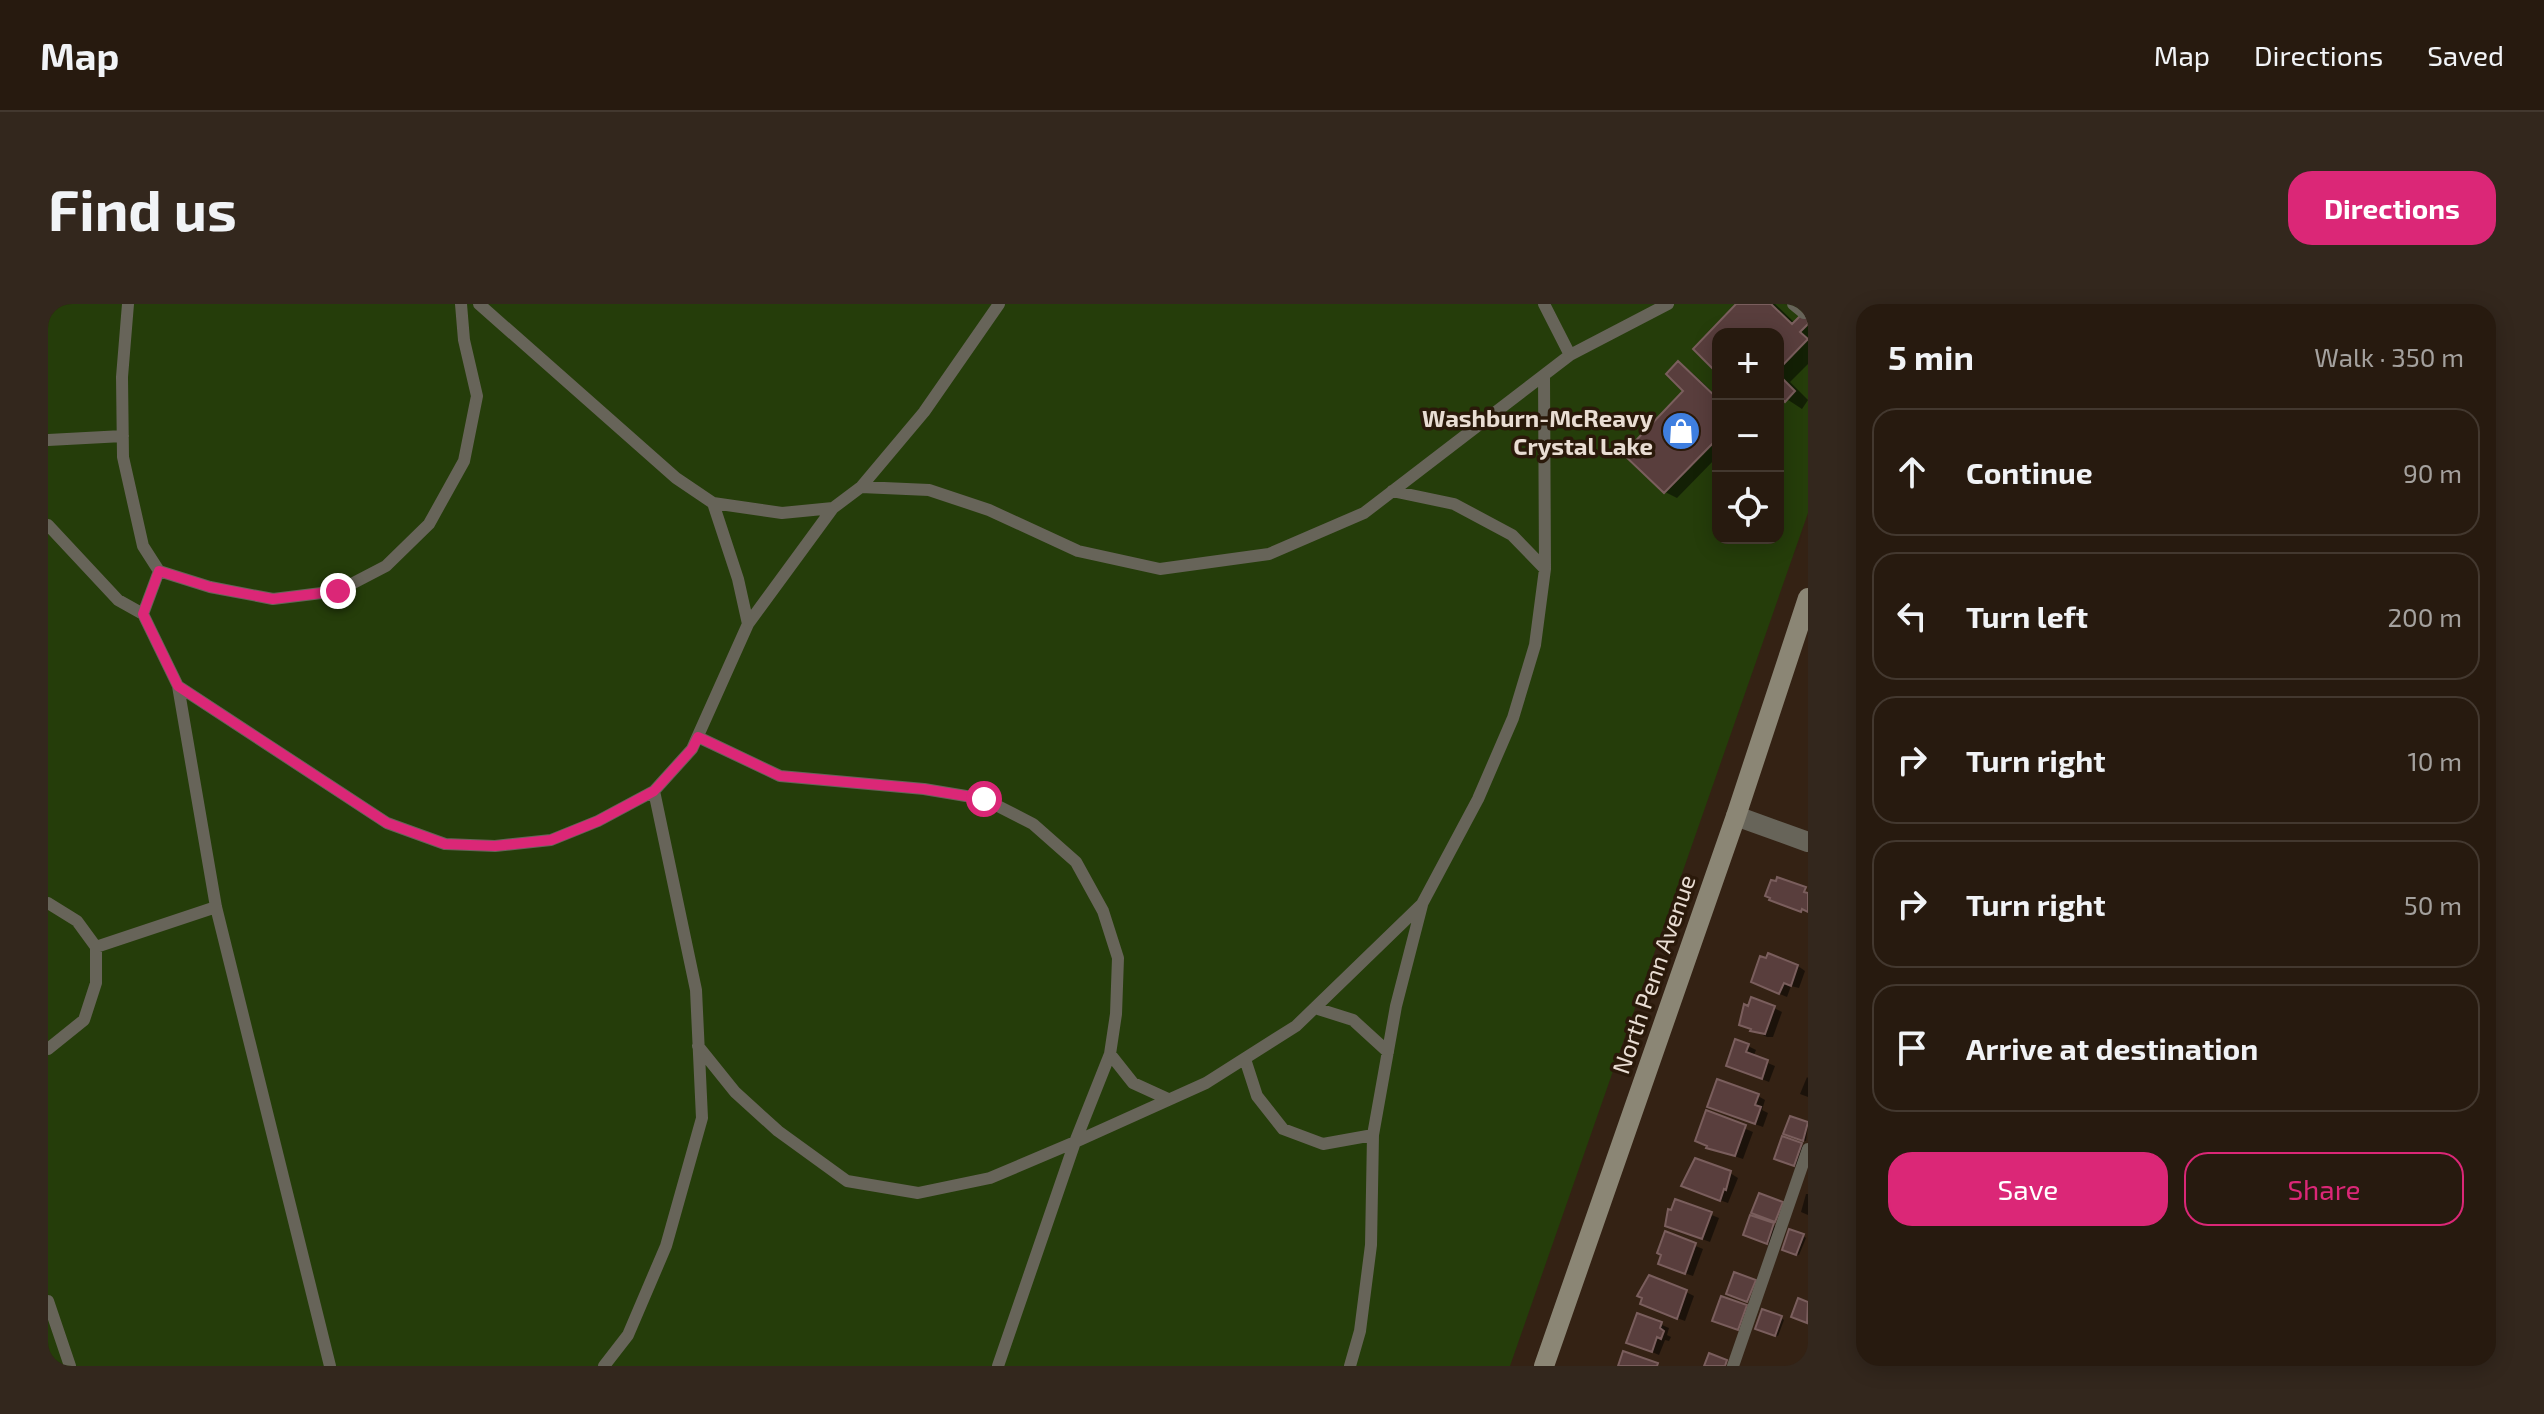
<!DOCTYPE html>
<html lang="en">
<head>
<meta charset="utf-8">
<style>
	:root { --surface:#271a0f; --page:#33271d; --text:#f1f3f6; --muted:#a4a19e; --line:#43382f; --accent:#db2777 }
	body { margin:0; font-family:"Exo 2",sans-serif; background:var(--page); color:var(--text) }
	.controls { position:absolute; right:24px; top:24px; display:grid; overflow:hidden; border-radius:16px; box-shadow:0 4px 20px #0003 }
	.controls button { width:72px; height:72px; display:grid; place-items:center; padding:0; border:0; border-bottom:2px solid var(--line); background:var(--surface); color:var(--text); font:40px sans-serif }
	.stop { position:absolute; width:24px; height:24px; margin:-18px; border:6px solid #db2777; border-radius:50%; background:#fff }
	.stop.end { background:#db2777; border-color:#fff; box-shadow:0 2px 8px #0008 }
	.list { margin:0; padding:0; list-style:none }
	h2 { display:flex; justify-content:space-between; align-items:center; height:104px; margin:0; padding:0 32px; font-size:34px }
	h2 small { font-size:26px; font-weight:400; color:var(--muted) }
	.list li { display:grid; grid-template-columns:52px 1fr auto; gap:24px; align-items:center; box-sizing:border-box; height:128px; margin:0 16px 16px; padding:0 16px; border:2px solid var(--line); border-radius:24px }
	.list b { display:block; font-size:30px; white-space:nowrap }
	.list em { font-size:26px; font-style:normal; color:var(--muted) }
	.actions { display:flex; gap:16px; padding:24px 32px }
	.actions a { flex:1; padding:18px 0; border:2px solid var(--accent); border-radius:24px; text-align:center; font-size:28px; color:var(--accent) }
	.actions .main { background:var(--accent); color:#fff }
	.icon { flex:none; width:44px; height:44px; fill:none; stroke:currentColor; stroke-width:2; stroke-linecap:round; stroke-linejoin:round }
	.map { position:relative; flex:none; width:1760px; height:1062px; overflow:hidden; border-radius:24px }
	header { display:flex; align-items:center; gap:48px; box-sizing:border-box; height:112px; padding:0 40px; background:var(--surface); border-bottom:2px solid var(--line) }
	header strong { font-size:38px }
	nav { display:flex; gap:44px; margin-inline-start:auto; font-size:28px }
	.intro { display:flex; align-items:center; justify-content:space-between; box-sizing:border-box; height:192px; padding:0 48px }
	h1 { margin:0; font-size:56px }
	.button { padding:20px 36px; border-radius:24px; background:var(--accent); color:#fff; font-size:28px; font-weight:700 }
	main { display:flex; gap:48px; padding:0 48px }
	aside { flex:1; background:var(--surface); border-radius:24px; box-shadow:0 4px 20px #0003 }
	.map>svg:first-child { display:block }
	.green { fill:#253d0a; fill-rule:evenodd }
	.shadow { fill:#0007 }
	.building { fill:#593e3d; stroke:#7a5e5d; stroke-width:2 }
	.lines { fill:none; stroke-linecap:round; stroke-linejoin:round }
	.lane { stroke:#676459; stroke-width:12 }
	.street { stroke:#676459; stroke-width:20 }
	.secondary { stroke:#8b8675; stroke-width:20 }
	.route { stroke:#db2777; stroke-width:10 }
	.labels { text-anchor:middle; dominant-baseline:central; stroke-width:7; stroke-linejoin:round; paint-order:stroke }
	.poi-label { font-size:24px; font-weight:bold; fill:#e9ddd3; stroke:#2a190a; text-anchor:end }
	.street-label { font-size:24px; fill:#e9ddd3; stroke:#2a190a }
</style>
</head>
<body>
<header>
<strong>Map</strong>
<nav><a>Map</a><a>Directions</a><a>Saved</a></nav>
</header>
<div class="intro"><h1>Find us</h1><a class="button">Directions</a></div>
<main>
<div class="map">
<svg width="1760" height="1062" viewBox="0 0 1760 1062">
	<rect width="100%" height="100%" fill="#342214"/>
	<!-- green -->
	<path class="green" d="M 0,0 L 1760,0 L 1760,209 L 1462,1062 L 0,1062 ZM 1670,30 L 1730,30 L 1730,234 L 1670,234 Z"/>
	<!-- shadow -->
	<path class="shadow" d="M 1691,0 L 1727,0 L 1748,20 L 1760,8 L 1760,60 L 1742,78 L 1760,96 L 1754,105 L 1731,90 L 1730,91 L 1730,30 L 1670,30 L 1670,67 L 1647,45 Z
		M 1631,60 L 1642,67 L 1670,93 L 1670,152 L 1629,194 L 1617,188 L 1578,150 L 1638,87 Z
		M 1750,662 L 1757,667 L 1751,684 L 1743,682 L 1739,693 L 1713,682 Z
		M 1726,704 L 1734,708 L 1725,733 L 1719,733 L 1701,724 Z
		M 1700,742 L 1708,746 L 1705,753 L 1727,762 L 1721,778 L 1680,761 Z
		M 1759,773 L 1760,774 L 1760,793 L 1752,790 Z
		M 1710,792 L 1717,796 L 1714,806 L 1720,809 L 1715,823 L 1669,806 Z
		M 1660,809 L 1705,828 L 1695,855 L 1660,843 Z
		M 1743,814 L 1760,821 L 1758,837 L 1740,831 Z
		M 1753,841 L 1756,843 L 1749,862 L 1731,856 Z
		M 1682,869 L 1690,874 L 1680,899 L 1643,886 Z
		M 1758,890 L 1760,890 L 1760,911 L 1753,908 Z
		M 1629,897 L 1671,914 L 1662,938 L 1627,925 L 1624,909 Z
		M 1725,921 L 1728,923 L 1722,940 L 1700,932 Z
		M 1618,930 L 1655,945 L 1645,972 L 1619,963 Z
		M 1755,932 L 1758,934 L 1751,951 L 1739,947 Z
		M 1638,988 L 1646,992 L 1637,1017 L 1602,1004 Z
		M 1590,1011 L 1621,1024 L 1619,1031 L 1623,1033 L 1621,1037 L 1617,1036 L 1611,1051 L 1581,1038 Z
		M 1733,1014 L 1736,1016 L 1730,1032 L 1712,1026 Z"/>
	<!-- building -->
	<path class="building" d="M 1688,0 L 1723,0 L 1744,20 L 1759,5 L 1760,20 L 1752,28 L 1760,35 L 1730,66 L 1730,30 L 1670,30 L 1670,70 L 1645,45 Z
		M 1630,57 L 1670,95 L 1670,134 L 1616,189 L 1575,150 L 1635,87 L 1618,70 Z
		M 1730,70 L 1747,87 L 1737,98 L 1730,91 Z
		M 1729,573 L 1758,583 L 1756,588 L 1760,589 L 1760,608 L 1754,605 L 1753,608 L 1721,596 L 1722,594 L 1717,592 L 1723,576 L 1728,577 Z
		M 1720,649 L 1750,661 L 1743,682 L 1736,679 L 1731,690 L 1703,678 L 1712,652 L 1718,654 Z
		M 1703,693 L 1727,702 L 1717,730 L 1702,727 L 1703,725 L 1691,721 L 1696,700 L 1700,702 Z
		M 1687,735 L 1701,740 L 1698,748 L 1720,756 L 1714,775 L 1678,762 Z
		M 1669,775 L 1711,790 L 1707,801 L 1713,803 L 1707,820 L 1659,803 Z
		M 1658,806 L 1698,821 L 1687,852 L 1658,844 L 1659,842 L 1647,837 Z
		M 1742,812 L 1760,818 L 1755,837 L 1735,830 Z
		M 1734,832 L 1754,839 L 1746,862 L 1726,855 Z
		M 1647,854 L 1683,867 L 1678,886 L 1676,885 L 1672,897 L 1633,882 Z
		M 1711,889 L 1735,898 L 1727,918 L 1703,909 Z
		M 1627,895 L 1664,908 L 1654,935 L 1617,922 L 1620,905 L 1623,906 Z
		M 1702,911 L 1726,919 L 1719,940 L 1695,931 Z
		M 1741,925 L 1756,930 L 1748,951 L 1734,946 Z
		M 1617,927 L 1648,939 L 1637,970 L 1610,960 L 1613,951 L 1609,949 Z
		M 1686,968 L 1708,976 L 1699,998 L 1678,990 Z
		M 1601,971 L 1639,986 L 1629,1015 L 1592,1000 L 1594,994 L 1589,992 Z
		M 1673,992 L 1699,1001 L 1690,1026 L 1664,1017 Z
		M 1750,994 L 1760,998 L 1759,1019 L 1743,1013 Z
		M 1714,1005 L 1734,1012 L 1727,1032 L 1707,1025 Z
		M 1589,1009 L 1614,1018 L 1612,1024 L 1616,1027 L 1613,1035 L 1609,1033 L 1604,1048 L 1578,1039 Z
		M 1575,1047 L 1610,1059 L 1609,1062 L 1570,1062 Z
		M 1661,1049 L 1679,1056 L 1677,1062 L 1656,1062 Z"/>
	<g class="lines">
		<!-- lane -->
		<path class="lane" d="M 80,0 L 74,73 L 75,153 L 95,242 L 111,267 L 162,283 L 225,295 L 290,287 L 338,262 L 381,220 L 416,157 L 429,92 L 416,36 L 413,0
			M 431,0 L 628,174 L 665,199 L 734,209 L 785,204 L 813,183 L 881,186 L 941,206 L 1030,247 L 1112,265 L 1221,250 L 1316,209 L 1522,51 L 1620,0
			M 1496,0 L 1522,51
			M 1745,0 L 1756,9
			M 0,136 L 75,132
			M 813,183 L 876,108 L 951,0
			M 1344,187 L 1406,200 L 1464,231 L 1497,265
			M 665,199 L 690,275 L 700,320
			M 0,221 L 70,296 L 95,310
			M 111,267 L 95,310 L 130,382 L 168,603 L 282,1062
			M 130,382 L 339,519 L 397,540 L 447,542 L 503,536 L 550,517 L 606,487 L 644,445 L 700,320 L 785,204
			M 650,433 L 732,472 L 876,485 L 936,495 L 985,520 L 1028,558 L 1055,607 L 1070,654 L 1068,710 L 1062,750 L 1027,838 L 942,874 L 870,889 L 799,877 L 730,827 L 687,788 L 650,742
			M 0,599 L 29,617 L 48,643 L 48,679 L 36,716 L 0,745
			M 48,643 L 168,603
			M 1267,704 L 1305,716 L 1340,748
			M 1062,750 L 1085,779 L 1120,795
			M 1197,755 L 1209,792 L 1235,825 L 1275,840 L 1325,831
			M 0,997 L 22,1062
			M 556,1062 L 580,1031 L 618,942 L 654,814 L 648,686 L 606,487
			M 950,1062 L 1027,838 L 1158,779 L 1248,722 L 1374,600 L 1430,495 L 1465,414 L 1487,341 L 1497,265 L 1496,71
			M 1302,1062 L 1312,1027 L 1323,941 L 1325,831 L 1348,702 L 1374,601
			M 1685,1062 L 1760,845"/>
		<!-- street -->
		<path class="street" d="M 1688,512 L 1760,538"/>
		<!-- secondary -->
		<path class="secondary" d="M 1496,1062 L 1688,512 L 1760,294"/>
	</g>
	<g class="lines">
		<!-- route -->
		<path class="route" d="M 290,287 L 225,295 L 162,283 L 111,267 L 95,310 L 130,382 L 339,519 L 397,540 L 447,542 L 503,536 L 550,517 L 606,487 L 644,445 L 650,433 L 732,472 L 876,485 L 936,495"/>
	</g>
	<!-- icons -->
	<defs>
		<g id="shop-disc" transform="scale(2)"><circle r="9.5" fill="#3f7fe0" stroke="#2a190a"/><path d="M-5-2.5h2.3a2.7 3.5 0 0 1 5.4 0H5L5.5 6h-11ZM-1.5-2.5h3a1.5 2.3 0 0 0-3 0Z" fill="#fff"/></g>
	</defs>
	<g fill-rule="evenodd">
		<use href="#shop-disc" x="1633" y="127"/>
	</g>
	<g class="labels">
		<!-- poi labels -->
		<g class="poi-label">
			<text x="1605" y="113">Washburn-McReavy<tspan x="1605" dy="28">Crystal Lake</tspan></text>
		</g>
		<!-- street labels -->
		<g class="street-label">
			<text transform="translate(1605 670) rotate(-71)">North Penn Avenue</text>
		</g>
	</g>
</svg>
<div class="controls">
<button>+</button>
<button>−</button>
<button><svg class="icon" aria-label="locate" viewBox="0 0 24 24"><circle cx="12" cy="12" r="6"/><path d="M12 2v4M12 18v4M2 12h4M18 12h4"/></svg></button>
</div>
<div class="stop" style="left:936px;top:495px"></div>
<div class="stop end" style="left:290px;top:287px"></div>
</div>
<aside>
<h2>5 min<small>Walk · 350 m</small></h2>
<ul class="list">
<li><svg class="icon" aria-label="ahead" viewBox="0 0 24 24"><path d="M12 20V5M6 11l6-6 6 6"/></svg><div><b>Continue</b></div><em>90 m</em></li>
<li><svg class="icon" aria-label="left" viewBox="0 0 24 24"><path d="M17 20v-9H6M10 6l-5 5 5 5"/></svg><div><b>Turn left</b></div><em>200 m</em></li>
<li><svg class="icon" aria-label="right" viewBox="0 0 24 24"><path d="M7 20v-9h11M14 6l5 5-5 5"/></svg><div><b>Turn right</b></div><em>10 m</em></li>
<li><svg class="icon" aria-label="right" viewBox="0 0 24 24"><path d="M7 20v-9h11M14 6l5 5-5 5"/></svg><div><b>Turn right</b></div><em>50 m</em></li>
<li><svg class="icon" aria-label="arrive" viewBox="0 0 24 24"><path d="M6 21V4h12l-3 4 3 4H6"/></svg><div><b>Arrive at destination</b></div></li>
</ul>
<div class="actions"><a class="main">Save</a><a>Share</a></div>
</aside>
</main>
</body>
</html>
